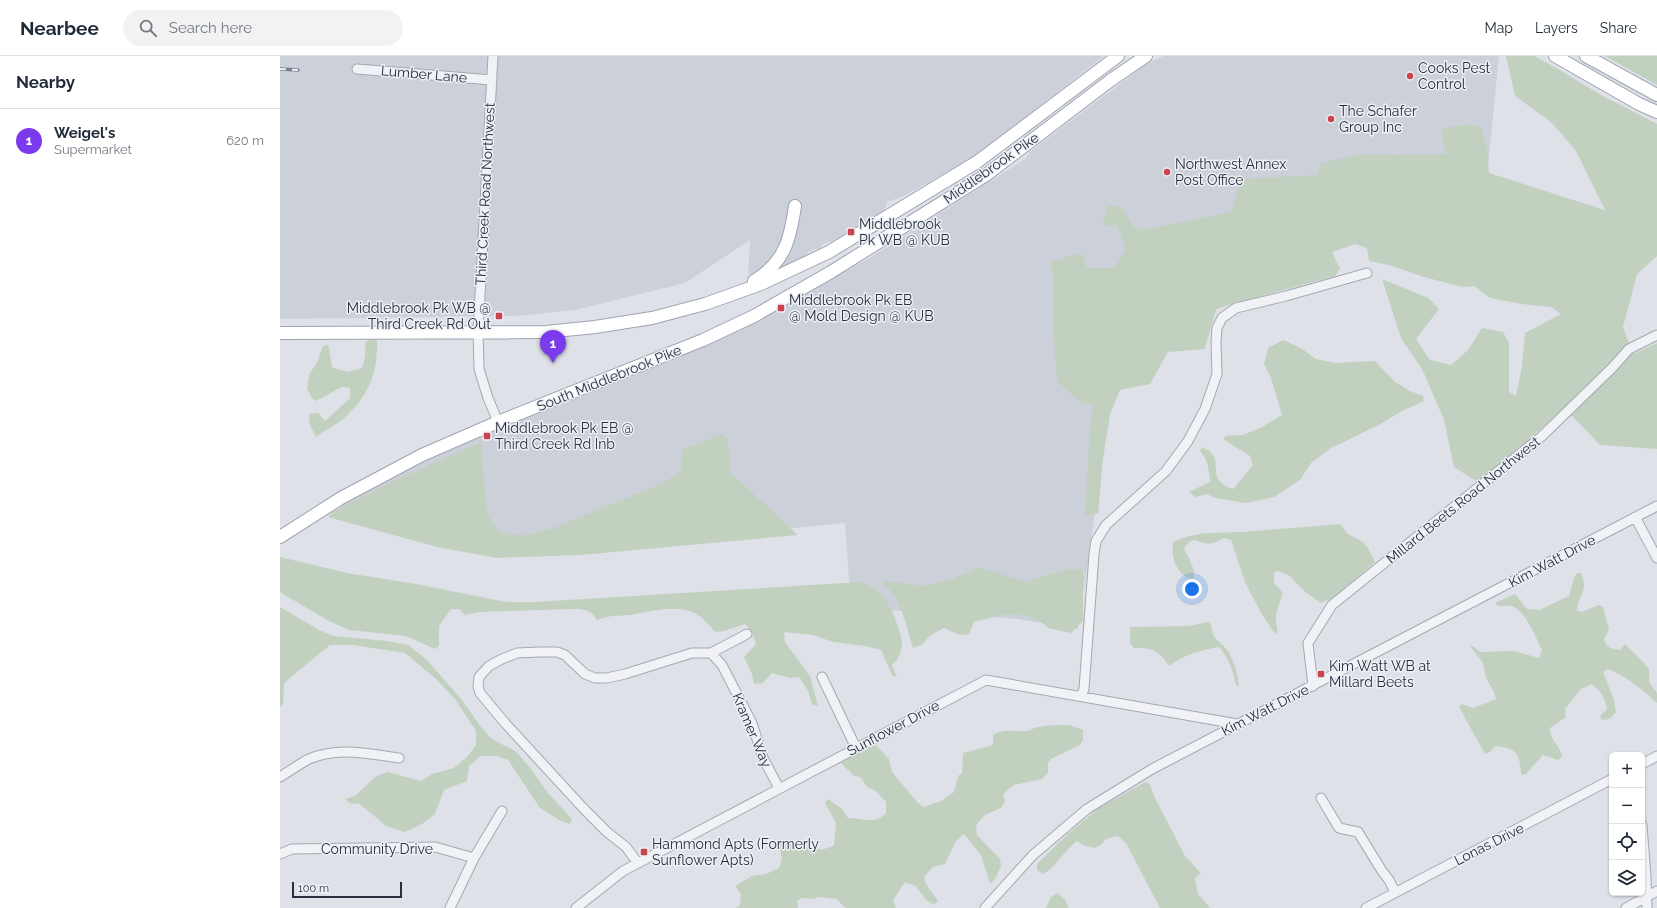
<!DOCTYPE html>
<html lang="en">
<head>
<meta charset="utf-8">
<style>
	:root { --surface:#fff; --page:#f2f2f3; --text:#1f2937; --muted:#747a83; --line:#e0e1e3; --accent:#7c3aed }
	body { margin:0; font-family:Raleway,sans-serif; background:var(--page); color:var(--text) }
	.controls { position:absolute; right:12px; bottom:12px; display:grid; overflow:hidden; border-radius:6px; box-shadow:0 1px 3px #0004 }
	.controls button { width:36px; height:36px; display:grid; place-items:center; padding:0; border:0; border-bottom:1px solid var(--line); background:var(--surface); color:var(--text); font:20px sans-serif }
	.scale { position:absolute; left:12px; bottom:10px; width:110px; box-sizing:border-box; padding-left:4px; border:2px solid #272e3e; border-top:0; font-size:11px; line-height:14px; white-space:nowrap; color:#272e3e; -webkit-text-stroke:3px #edf0f5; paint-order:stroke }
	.you { position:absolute; left:912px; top:533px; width:14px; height:14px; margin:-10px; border:3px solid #fff; border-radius:50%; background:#1a73e8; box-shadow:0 0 0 6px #1a73e833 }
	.badge { display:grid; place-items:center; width:26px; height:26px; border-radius:50%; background:var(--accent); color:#fff; font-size:13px; font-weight:700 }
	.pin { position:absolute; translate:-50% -33px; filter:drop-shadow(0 1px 2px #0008) }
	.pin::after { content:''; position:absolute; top:21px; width:14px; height:12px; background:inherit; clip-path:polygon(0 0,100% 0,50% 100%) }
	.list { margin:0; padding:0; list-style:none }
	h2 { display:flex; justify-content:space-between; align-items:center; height:52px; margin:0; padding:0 16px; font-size:17px }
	h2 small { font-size:13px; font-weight:400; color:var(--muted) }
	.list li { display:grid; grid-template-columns:26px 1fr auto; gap:12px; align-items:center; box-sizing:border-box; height:64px; padding:0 16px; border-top:1px solid var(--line) }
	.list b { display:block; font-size:15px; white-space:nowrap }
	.list p { margin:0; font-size:13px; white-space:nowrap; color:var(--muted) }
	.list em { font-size:13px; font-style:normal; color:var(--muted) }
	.icon { flex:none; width:22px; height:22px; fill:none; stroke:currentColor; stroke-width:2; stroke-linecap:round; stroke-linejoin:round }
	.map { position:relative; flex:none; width:1377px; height:852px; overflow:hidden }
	header { display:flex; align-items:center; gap:24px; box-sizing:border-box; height:56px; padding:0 20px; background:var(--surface); border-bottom:1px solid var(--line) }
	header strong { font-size:19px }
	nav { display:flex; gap:22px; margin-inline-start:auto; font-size:14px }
	.search { width:280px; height:36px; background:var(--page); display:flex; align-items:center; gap:10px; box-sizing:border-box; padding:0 14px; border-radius:22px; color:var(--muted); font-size:15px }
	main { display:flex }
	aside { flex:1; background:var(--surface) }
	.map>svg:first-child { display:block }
	.built { fill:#ccd0d9 }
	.green { fill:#c2d1bf }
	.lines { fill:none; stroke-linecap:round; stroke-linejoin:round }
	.minor-casing { stroke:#a3a8b2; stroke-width:11 }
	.major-casing { stroke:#9ea4b3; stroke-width:14 }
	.minor { stroke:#f1f2f6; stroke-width:9 }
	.major { stroke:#fff; stroke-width:12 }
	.rail-casing { stroke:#787f91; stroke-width:3.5 }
	.rail { stroke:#edf0f5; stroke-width:2; stroke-dasharray:6; stroke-linecap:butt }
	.poi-dot { fill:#cc434d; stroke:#edf0f5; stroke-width:1.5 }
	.labels { text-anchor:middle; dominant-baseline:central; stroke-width:3; stroke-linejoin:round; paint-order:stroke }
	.poi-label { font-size:14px; fill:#272e3e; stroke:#edf0f5; text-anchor:start }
	.street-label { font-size:14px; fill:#272e3e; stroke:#edf0f5 }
</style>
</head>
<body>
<header>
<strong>Nearbee</strong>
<div class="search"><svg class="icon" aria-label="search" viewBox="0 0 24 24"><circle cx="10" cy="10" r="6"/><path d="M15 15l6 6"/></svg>Search here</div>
<nav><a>Map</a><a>Layers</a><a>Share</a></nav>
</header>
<main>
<aside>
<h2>Nearby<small></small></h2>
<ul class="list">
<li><span class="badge">1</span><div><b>Weigel's</b><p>Supermarket</p></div><em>620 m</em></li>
</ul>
</aside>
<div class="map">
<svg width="1377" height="852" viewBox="0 0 1377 852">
	<rect width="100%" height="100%" fill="#dee1e8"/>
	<!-- built -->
	<path class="built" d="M 0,0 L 824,0 L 692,102 L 624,140 L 607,146 L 603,158 L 553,188 L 550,185 L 542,189 L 540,194 L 535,193 L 528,196 L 526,202 L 499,215 L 480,215 L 468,219 L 470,184 L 405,227 L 295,254 L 236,260 L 0,263 Z
		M 883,0 L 1219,0 L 1206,130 L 849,221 L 798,573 L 738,563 L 630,555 L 571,554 L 565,467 L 292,493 L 60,459 L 61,450 L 125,415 L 179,390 L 412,293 L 470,268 L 588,203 L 745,103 L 751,95 L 865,9 Z"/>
	<!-- green -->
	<path class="green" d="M 1226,0 L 1254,0 L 1278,13 L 1321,39 L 1377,68 L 1377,200 L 1357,218 L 1343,271 L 1353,298 L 1377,287 L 1377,393 L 1320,389 L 1292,360 L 1281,355 L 1199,427 L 1174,411 L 1164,364 L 1143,315 L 1121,282 L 1102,223 L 1148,242 L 1159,253 L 1136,283 L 1150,304 L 1171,309 L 1188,294 L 1202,272 L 1223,276 L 1229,287 L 1229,336 L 1236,340 L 1242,310 L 1245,277 L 1281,258 L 1271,251 L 1242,248 L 1210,242 L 1194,230 L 1182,231 L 1144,221 L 1109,209 L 1089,205 L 1087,192 L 1075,188 L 1052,196 L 1060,213 L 1055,220 L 960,246 L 936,253 L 925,293 L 888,296 L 870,328 L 840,334 L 830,358 L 823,403 L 818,457 L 805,460 L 810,373 L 813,349 L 800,346 L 777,325 L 773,272 L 773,219 L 770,206 L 801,197 L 807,212 L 834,212 L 846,194 L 841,179 L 836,169 L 822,169 L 828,150 L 841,150 L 853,170 L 863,174 L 951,156 L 957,139 L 959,123 L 1036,119 L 1041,107 L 1081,98 L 1119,99 L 1166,98 L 1161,74 C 1174,69 1188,66 1202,72 L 1207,94 L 1209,117 L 1325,154 L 1296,95 L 1272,67 L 1235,40 Z
		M 1325,0 L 1377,0 L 1377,29 Z
		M 91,283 L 97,284 C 98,317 89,340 64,362 C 56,369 45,374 36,381 L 30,369 L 29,358 L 38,357 L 45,365 L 70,342 L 70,332 L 62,331 L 36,345 L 32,342 L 27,333 L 29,318 L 37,307 L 43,290 L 47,289 L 49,291 L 52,311 L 67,316 L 82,312 L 85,301 L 86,286 Z
		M 1003,284 L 1021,292 L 1036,303 L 1055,307 L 1095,305 L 1115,326 L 1130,335 L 1143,340 L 1144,345 L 1122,355 L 1099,369 L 1051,392 L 1031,407 L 1020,424 L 994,441 L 966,447 L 935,442 L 927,438 L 915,441 L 909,436 L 930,426 C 929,414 928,403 920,395 L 922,391 C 950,403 921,422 953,433 L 973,409 L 970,400 L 943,383 L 946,380 L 963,379 L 980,372 L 1002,359 L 991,322 L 984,308 L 988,292 Z
		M 443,378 L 448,383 L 450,416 L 518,479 L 301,499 L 217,502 L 157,491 L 48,461 L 54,455 L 120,422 L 201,386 L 207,458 L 219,475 L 241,480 L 273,472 L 384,427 L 401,414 L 402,394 Z
		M 1060,468 L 1068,478 L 1083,486 L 1088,492 L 1095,506 L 1053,542 L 1041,547 L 1024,535 L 1010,520 L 998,515 L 994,516 L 994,527 L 1003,537 C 1000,546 996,554 996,563 C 996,570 999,573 996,579 L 981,557 L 965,526 L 951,484 L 944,482 C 933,489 926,489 915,484 L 909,486 L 904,493 C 908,501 917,514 913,523 C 902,522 895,510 893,500 C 892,496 893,490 893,486 C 915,475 938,477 962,476 C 995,473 1027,471 1060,468 Z
		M 0,501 L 67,517 L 136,528 L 226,546 L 255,546 L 581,526 C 587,529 594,532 600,537 C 610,545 621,575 622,587 C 622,596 618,604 612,609 L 617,621 L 612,619 L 601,594 L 585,590 L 553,586 L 533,579 L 504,576 L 505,586 L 530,620 L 538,650 L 532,648 L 528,635 L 519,621 L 510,622 L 492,617 L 483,627 L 474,628 L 472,618 L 464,601 L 476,588 L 472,576 L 465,568 L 444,575 L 435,576 C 429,569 423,561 414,557 C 394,548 371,556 350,559 C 339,560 328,559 317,564 C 312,554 306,554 295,553 L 199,556 L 185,559 L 179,553 L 171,553 L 159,570 L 159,590 L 155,593 L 126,580 L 69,574 L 47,564 L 0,536 Z
		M 699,511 L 745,526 L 787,513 L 803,513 L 803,565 L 791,577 L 768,572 L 760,565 L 742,559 L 721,559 L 694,566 L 689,578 L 679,579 L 664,572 L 651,579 L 641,589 L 633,592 C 626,569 622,544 603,527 L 608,525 L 644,530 L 673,523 Z
		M 1297,517 L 1301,517 C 1309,536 1298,539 1297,555 L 1302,556 L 1319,549 L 1323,551 L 1329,573 L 1324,584 C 1327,592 1332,593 1340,594 L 1345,588 L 1365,608 L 1369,614 L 1369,626 L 1377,637 L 1377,646 L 1376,647 C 1362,632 1346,621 1328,613 L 1323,616 L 1334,644 L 1336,656 L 1330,663 L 1322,664 L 1320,660 L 1327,653 C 1325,642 1321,635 1312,628 L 1301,633 L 1285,653 L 1286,661 L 1270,672 C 1270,686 1281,689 1282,701 L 1278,704 L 1263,699 L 1245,719 L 1241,718 C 1240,697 1236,692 1215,690 L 1210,696 L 1205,698 L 1179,651 L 1182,648 L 1193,652 L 1216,643 L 1214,636 L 1206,622 L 1203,607 L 1190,590 L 1194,591 L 1200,596 L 1234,595 L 1259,602 L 1262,594 C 1255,580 1247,557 1232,550 C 1228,549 1223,550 1219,550 L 1215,547 L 1235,538 L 1247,553 L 1259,554 L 1289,540 L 1294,522 Z
		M 0,551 L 39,574 L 53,580 L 107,585 L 128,589 L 146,603 L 182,644 L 201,671 L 212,683 L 235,695 L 248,709 L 268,737 L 292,763 L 290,768 L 281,765 L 260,752 L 228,704 L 217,700 L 201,700 L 189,710 L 187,725 L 164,734 L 155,758 L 142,768 L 125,776 L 106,770 L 80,748 L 69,747 L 65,743 L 75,740 L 95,721 L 107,716 L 141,725 L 152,718 L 174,712 L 187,701 L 196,689 L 196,675 L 175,643 L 156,623 L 125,597 L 73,589 L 50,589 L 4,627 L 3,648 L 0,651 Z
		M 928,566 L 931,568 C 933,586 938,582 947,594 C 954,604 958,619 959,631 L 956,629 C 953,614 949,602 939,591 C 923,593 902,600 889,610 C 879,594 873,592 854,592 L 850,587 L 850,571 L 909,570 Z
		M 789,669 L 803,674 L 803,684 L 800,689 L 771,703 L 768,707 L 768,717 L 762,723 L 734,729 L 723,738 L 725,745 L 721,752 L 705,759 L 696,769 L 697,779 L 720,803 L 721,810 L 715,823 L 710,828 L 701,799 L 684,778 L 676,785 L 665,808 L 653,811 L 644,821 L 646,828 L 658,845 L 654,849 L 645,843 L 636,830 L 625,826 L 613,844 L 616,852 L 566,852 L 556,843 L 539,841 L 533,843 L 522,842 L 517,845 L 518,852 L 456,852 L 460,849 L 461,838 L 455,830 L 472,820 L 486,818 L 499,812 L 502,803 L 499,786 L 502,783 C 520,786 537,800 554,789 L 556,767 L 545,747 L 548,743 L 562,753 L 568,762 C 586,762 590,769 606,758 L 606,746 L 597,736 L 587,731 L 580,721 L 574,720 L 561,707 L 583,693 L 595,688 L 609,703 L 612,716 L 638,747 L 644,751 L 661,745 L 674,736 L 678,720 L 682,717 L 683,697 L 713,689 L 713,679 C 724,672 735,676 747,675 C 751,675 754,671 758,671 C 768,669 779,669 789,669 Z
		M 865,726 L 870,728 L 874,740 L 905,800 L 921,817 L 915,822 L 918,838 L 930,852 L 880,852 L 846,787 L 838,780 L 826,783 L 821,789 L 814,792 L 803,789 L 797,785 C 785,794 774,813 763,818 L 757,814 L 757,808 L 789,777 L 819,752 Z
		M 778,837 L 785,844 L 789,852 L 766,852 L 771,841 Z"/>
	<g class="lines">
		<!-- minor casing -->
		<g class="minor-casing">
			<path id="minor" d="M 213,0 L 198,276 L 199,313 L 208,342 L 218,366
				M 77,13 L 212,24
				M 1355,461 L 1377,502
				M 431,597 L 442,609 L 472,667 L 483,702 L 499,732
				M 542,621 L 576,692
				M 1033,630 L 1028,587 L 1052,549 L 1261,381 L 1332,312 L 1349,293 L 1377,279
				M 801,640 L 804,633 L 814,498 L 816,485 L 826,469 L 886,415 L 908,385 L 925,353 L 937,318 L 936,286 L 937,272 L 942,262 L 956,252 L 1006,240 L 1087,217
				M 1362,708 L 1377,700
				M 0,721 C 10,715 19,708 29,703 C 58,690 89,698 119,702
				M 1041,742 L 1059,772 L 1078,776 L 1102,815 L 1109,824 L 1115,836
				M 1362,769 L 1366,821 L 1367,852
				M 0,798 L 12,793 L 155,791 L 194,802
				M 358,807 L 346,791 L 327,776 L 304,753 L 225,667 L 200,637 L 198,630 L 199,621 L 209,610 L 222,603 L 237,597 L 260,596 L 277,596 L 285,599 L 305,618 L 315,622 L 327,622 L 345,618 L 412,597 L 431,597 L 467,578
				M 170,852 L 194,802 L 222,755
				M 296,852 L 343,815 L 706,624 L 957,668
				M 705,852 L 753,799 L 807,753 L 872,713 L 1377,450
				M 1086,852 L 1332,723
				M 1346,852 L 1377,835"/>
		</g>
		<!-- major casing -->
		<g class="major-casing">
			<path id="major" d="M 1275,0 L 1359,48 L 1377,56
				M 1306,0 L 1377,39
				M 474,225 C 505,206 510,184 515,150
				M 0,277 L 266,276 L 315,271 L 372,262 L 425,248 L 481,228 L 549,196 L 697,106 L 838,0
				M 0,481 L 61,442 L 142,399 L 218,366 L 423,284 L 474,260 L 551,216 L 706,119 L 831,24 L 866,0"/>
		</g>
		<!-- minor -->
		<use href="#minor" class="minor"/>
		<!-- major -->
		<use href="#major" class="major"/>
		<!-- rail casing -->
		<g class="rail-casing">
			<path id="rail" d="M 0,13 L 18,14"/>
		</g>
		<!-- rail -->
		<use href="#rail" class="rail"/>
	</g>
	<!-- markers -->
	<g class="poi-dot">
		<circle cx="1130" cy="20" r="4"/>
		<circle cx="1051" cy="63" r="4"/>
		<circle cx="887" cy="116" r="4"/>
		<rect x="567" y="172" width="8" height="8" rx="2"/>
		<rect x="497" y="248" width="8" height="8" rx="2"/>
		<rect x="215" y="256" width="8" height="8" rx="2"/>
		<rect x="203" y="376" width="8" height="8" rx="2"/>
		<rect x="1037" y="614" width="8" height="8" rx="2"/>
		<rect x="360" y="792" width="8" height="8" rx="2"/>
	</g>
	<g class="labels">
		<!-- poi labels -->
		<g class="poi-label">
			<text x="1138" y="12">Cooks Pest<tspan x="1138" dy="16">Control</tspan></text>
			<text x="1059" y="55">The Schafer<tspan x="1059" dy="16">Group Inc</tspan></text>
			<text x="895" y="108">Northwest Annex<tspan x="895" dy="16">Post Office</tspan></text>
			<text x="579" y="168">Middlebrook<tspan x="579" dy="16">Pk WB @ KUB</tspan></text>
			<text x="509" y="244">Middlebrook Pk EB<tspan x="509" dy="16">@ Mold Design @ KUB</tspan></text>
			<text x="211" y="252" text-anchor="end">Middlebrook Pk WB @<tspan x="211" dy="16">Third Creek Rd Out</tspan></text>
			<text x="215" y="372">Middlebrook Pk EB @<tspan x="215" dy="16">Third Creek Rd Inb</tspan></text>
			<text x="1049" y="610">Kim Watt WB at<tspan x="1049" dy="16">Millard Beets</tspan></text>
			<text x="372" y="788">Hammond Apts (Formerly<tspan x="372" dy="16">Sunflower Apts)</tspan></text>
		</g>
		<!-- street labels -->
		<g class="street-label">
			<text transform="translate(144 18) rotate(5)">Lumber Lane</text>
			<text transform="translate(711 112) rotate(-35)">Middlebrook Pike</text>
			<text transform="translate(205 138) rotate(-87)">Third Creek Road Northwest</text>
			<text transform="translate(329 322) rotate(-22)">South Middlebrook Pike</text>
			<text transform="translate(1183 444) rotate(-39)">Millard Beets Road Northwest</text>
			<text transform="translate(1272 505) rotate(-28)">Kim Watt Drive</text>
			<text transform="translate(985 654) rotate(-27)">Kim Watt Drive</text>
			<text transform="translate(613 672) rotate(-28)">Sunflower Drive</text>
			<text transform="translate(472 674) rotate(67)">Kramer Way</text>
			<text transform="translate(1209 788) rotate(-27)">Lonas Drive</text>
			<text x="97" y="793">Community Drive</text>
		</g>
	</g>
</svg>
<div class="controls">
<button>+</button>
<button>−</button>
<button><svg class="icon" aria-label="locate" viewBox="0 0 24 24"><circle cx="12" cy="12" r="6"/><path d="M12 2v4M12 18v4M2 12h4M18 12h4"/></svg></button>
<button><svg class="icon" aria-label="layers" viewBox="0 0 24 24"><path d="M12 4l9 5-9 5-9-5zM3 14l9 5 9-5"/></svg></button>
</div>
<div class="scale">100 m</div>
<div class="you"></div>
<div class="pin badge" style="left:273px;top:307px">1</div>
</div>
</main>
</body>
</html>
